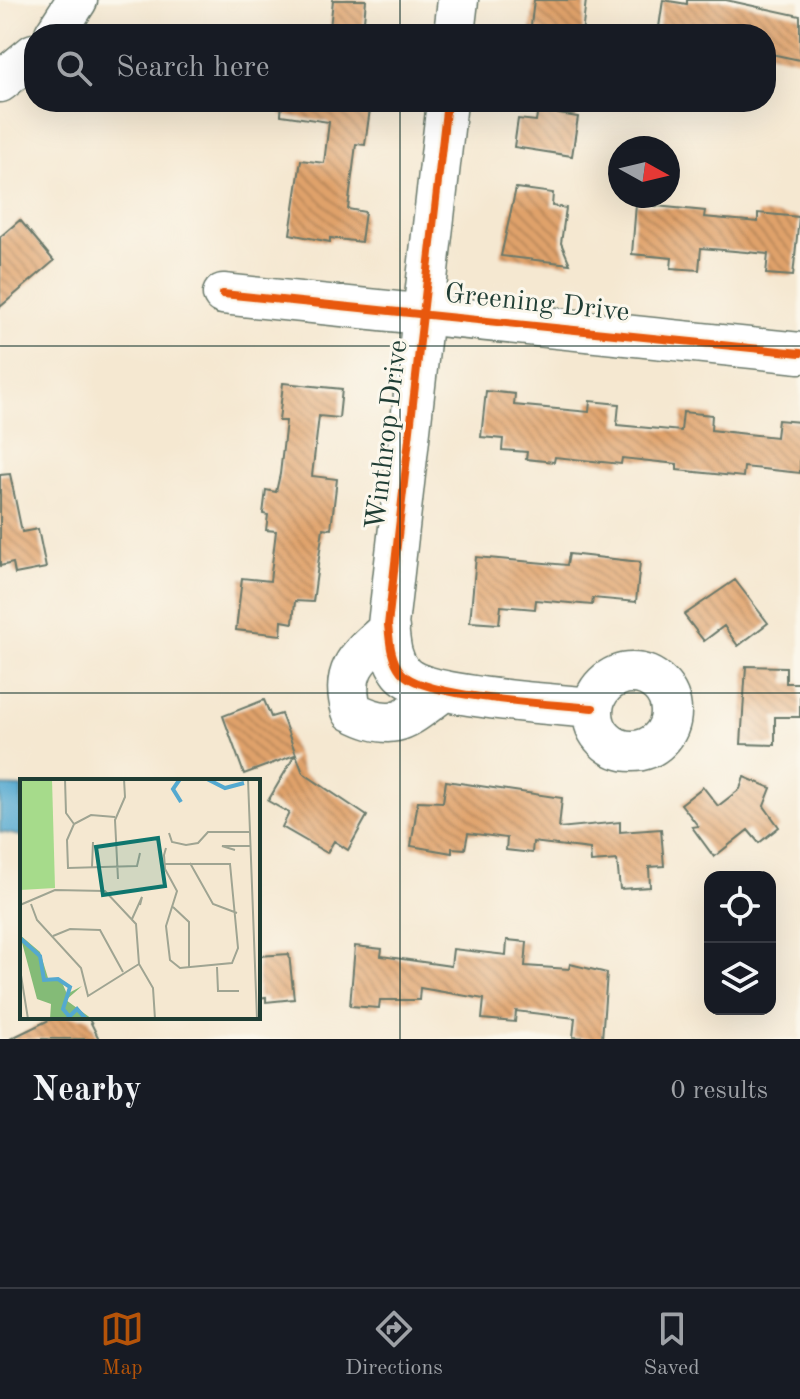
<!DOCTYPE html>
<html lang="en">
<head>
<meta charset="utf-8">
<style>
	:root { --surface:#171b24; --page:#242831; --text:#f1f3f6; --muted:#9ea1a6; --line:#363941; --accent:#b45309 }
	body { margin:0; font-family:"Old Standard TT",serif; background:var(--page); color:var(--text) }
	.controls { position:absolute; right:24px; bottom:24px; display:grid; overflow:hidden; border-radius:16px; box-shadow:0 8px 32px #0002 }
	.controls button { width:72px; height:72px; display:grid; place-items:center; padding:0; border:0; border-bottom:2px solid var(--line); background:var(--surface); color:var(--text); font:40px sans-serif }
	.compass { position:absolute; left:608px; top:136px; width:72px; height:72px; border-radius:50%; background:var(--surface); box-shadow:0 8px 32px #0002; rotate:98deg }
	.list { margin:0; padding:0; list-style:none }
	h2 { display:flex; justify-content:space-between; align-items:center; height:104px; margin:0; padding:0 32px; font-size:34px }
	h2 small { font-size:26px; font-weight:400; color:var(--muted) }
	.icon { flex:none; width:44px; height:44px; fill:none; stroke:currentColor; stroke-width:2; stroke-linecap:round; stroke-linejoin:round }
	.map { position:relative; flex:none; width:800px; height:1039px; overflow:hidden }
	.search { position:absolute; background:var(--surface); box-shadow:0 8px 32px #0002; left:24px; right:24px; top:24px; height:88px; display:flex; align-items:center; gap:20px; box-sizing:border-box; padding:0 28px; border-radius:32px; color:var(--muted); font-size:30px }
	.sheet { height:248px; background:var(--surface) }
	nav { display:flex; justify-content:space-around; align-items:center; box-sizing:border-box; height:112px; border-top:2px solid var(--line); background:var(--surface); font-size:22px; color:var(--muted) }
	nav a { display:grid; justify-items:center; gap:4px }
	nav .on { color:var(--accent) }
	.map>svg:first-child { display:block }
	.water { fill:#54a9d0; stroke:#3a7382; stroke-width:2 }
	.building { fill:url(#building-back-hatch) }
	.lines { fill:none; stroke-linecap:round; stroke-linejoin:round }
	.minor-casing { stroke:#6a796b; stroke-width:43 }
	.minor { stroke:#fff; stroke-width:40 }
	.cycleway-casing { stroke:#fbf7ec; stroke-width:13 }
	.cycleway { stroke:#e8590c; stroke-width:8 }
	.grid { fill:none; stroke:#1f3d34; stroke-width:2; stroke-opacity:0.55 }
	.labels { text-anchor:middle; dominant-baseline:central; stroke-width:6; stroke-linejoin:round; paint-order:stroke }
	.street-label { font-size:28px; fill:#1f3d34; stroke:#fbf7ec }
	.inset-river { fill:none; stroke:#54a9d0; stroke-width:4 }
	.inset-road { fill:none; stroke:#9fa492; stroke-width:2 }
	.view { fill:#0f766e; fill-opacity:0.15; stroke:#0f766e; stroke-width:4 }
	.inset-edge { fill:none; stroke:#1f3d34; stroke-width:4 }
</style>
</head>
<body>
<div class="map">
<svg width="800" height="1039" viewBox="0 0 800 1039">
	<defs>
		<pattern id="building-back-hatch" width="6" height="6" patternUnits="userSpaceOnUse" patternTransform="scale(2)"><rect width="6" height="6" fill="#e0a26b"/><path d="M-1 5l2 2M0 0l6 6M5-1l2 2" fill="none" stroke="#b58559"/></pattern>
	</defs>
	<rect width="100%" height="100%" fill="#fbf7ec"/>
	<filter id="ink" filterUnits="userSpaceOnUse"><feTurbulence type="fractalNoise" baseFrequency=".0125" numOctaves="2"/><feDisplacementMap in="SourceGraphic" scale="16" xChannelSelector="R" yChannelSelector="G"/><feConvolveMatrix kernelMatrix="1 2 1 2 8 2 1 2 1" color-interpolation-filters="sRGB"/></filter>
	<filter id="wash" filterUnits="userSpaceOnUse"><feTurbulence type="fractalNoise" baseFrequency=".006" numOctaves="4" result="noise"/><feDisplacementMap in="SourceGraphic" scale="32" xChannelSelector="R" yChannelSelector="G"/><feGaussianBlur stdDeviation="1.8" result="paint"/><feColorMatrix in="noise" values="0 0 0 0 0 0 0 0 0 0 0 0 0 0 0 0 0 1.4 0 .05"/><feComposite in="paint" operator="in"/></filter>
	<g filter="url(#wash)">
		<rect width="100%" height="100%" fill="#f5e8d1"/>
		<!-- water -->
		<path class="water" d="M 0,786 L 22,787 L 21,836 L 0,832 Z"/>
		<g id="blocks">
			<!-- building -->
			<path class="building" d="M 333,0 L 366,0 L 363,31 L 330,28 Z
				M 534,0 L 586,0 L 582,34 L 530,34 Z
				M 663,0 L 687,4 L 687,0 L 726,0 L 800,16 L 800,60 L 766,53 L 766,34 L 658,34 Z
				M 282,102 L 371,102 L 365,145 L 356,144 L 348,209 L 365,212 L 361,242 L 330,238 L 330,242 L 290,234 L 301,160 L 324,163 L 329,122 L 281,115 Z
				M 539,102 L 560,102 L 558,114 L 578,117 L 572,156 L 514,147 L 518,119 L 536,121 Z
				M 516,188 L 553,193 L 552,206 L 566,208 L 561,243 L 570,264 L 501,256 Z
				M 636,204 L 705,211 L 704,217 L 758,222 L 758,213 L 799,217 L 793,276 L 766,274 L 768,254 L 701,248 L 699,270 L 671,268 L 672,258 L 632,254 Z
				M 20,220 L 54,261 L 0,307 L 0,237 Z
				M 283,383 L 342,389 L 339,418 L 319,416 L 312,476 L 337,479 L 331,529 L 323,528 L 313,602 L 295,601 L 293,623 L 282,621 L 281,635 L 236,630 L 242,578 L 270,581 L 276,531 L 266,530 L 268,515 L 263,514 L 266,490 L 276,492 L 280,474 L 286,421 L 279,421 Z
				M 486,391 L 515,394 L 514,405 L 589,412 L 590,401 L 619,404 L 617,425 L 681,431 L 683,412 L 712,415 L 711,430 L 776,437 L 778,420 L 800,422 L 800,473 L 744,467 L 743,477 L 677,470 L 677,464 L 622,458 L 621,464 L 555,457 L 554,462 L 526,459 L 527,452 L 502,450 L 503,439 L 481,437 Z
				M 10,474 L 22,532 L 38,529 L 46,568 L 15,574 L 13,563 L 0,566 L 0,475 Z
				M 569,554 L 640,562 L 636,602 L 593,598 L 592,605 L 536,600 L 535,609 L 501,606 L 499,624 L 470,622 L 476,557 L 567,565 Z
				M 735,580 L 768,623 L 738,646 L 724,626 L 704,641 L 684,615 Z
				M 746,666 L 786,667 L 786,683 L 800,683 L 800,717 L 775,717 L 775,745 L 741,744 Z
				M 264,700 L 271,717 L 281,714 L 303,773 L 367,816 L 348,850 L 334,841 L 327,853 L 282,827 L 289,813 L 268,801 L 295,755 L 244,774 L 223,716 Z
				M 744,777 L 771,788 L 764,806 L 779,827 L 759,843 L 748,830 L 714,857 L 692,827 L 698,826 L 681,804 L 703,787 L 718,806 L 740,789 Z
				M 446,781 L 562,798 L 559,828 L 620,822 L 620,832 L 661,829 L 664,866 L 649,867 L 650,887 L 620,889 L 617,860 L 591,862 L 590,849 L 533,842 L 532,853 L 506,850 L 507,838 L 468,833 L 465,849 L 452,848 L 452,853 L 411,846 L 418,801 L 443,802 Z
				M 507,940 L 527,942 L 525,966 L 569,969 L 570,964 L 607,973 L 602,1039 L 573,1037 L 575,1018 L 516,1011 L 515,1022 L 482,1019 L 484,999 L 420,988 L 419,1000 L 380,1000 L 379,1008 L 350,1006 L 355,946 L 382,949 L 381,956 L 451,966 L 453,949 L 506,955 Z
				M 289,954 L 294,999 L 266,1002 L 266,997 L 258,998 L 258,956 Z
				M 55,1017 L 88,1017 L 99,1039 L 10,1039 Z"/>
		</g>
	</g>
	<g filter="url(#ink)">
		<use href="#blocks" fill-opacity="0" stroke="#6a796b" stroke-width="2"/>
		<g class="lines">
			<!-- minor casing -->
			<g class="minor-casing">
				<path id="minor" d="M 55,34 L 77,0
					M 454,34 L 458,0
					M 0,82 L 34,54
					M 447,102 L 388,625 C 390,642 390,658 401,672 C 421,698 556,704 593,708
					M 223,294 L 800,353
					M 389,629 C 360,655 339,669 352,711 C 396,734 406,718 442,692
					M593 712a39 39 0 1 1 78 0a39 39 0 1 1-78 0Z"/>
			</g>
			<!-- minor -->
			<use href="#minor" class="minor"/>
			<!-- cycleway casing -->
			<g class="cycleway-casing">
				<path id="cycleway" d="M 447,102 L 388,625 C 390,642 390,658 401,672 C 421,698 556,704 593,708
					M 223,294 L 800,353"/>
			</g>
			<!-- cycleway -->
			<use href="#cycleway" class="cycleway"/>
		</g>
	</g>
	<!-- grid -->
	<path class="grid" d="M 400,0 L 400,34M 400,102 L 400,1039M 0,346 L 800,346M 0,693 L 800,693"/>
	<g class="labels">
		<!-- street labels -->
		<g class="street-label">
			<text transform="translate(537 304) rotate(6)">Greening Drive</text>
			<text transform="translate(388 435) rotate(-83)">Winthrop Drive</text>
		</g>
	</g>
	<!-- overview -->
	<g transform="translate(20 779)">
		<rect width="240" height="240" fill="#f5e8d1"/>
		<path d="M 0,156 L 20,173 L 28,199 L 41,201 L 47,215 L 62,207 L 46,221 L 72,240 L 30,240 L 31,225 L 17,220 Z" fill="#84bb77"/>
		<path d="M 0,0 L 32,0 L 35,109 L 0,111 Z" fill="#a6db8b"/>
		<path class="inset-river" d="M 160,0 L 153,10 L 161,23M 187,0 L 205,9 L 224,4M 0,159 L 20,177 L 24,201 L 38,200 L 50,208 L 43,230 L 49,237M 47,240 L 57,230 L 66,240"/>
		<path class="inset-road" d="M 45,0 L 46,34 L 54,45M 228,0 L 237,240M 95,38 L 71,36 L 54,45 L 47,61 L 48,89 L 117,87 L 120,74M 149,54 L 152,63 L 166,66 L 178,64 L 188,53 L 230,53M 215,71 L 202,67 L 231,67M 170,84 L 193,125 L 217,134M 145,85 L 210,85 L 218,169 L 212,184 L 160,189 L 150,181 L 146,147 L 157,112 L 145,90 L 144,76 L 146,69M 72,88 L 73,63M 98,100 L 95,41 L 105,18 L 104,0M 11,125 L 17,141 L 61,189 L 68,217 L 119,185M 0,126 L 35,111 L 85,112 L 116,145 L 119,185 L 133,209 L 135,240M 153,128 L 169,143 L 169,188M 112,140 L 122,118 L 120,126M 33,157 L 50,150 L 80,151 L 103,193M 197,188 L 198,212 L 219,212 L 213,212M 0,190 L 8,240"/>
		<path class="view" d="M 138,59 L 145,107 L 83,116 L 76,68 Z"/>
		<rect width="240" height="240" class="inset-edge"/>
	</g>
</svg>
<div class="controls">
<button><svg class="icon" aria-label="locate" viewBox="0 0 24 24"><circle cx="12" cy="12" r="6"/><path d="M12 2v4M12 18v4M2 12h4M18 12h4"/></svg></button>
<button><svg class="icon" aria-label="layers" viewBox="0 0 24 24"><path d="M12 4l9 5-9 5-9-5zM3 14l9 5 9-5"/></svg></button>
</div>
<svg class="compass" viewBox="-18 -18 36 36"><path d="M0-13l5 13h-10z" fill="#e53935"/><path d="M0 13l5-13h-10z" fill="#9ea1a6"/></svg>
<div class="search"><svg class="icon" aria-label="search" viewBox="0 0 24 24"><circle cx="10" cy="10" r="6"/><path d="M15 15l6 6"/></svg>Search here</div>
</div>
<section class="sheet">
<h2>Nearby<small>0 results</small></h2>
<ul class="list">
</ul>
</section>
<nav>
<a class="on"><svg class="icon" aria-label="map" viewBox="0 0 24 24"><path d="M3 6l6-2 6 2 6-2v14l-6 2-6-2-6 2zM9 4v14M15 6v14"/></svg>Map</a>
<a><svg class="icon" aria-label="directions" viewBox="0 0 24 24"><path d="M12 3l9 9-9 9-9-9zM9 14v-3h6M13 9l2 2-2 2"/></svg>Directions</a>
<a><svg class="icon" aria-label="saved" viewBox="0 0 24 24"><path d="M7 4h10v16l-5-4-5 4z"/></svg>Saved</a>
</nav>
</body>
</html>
